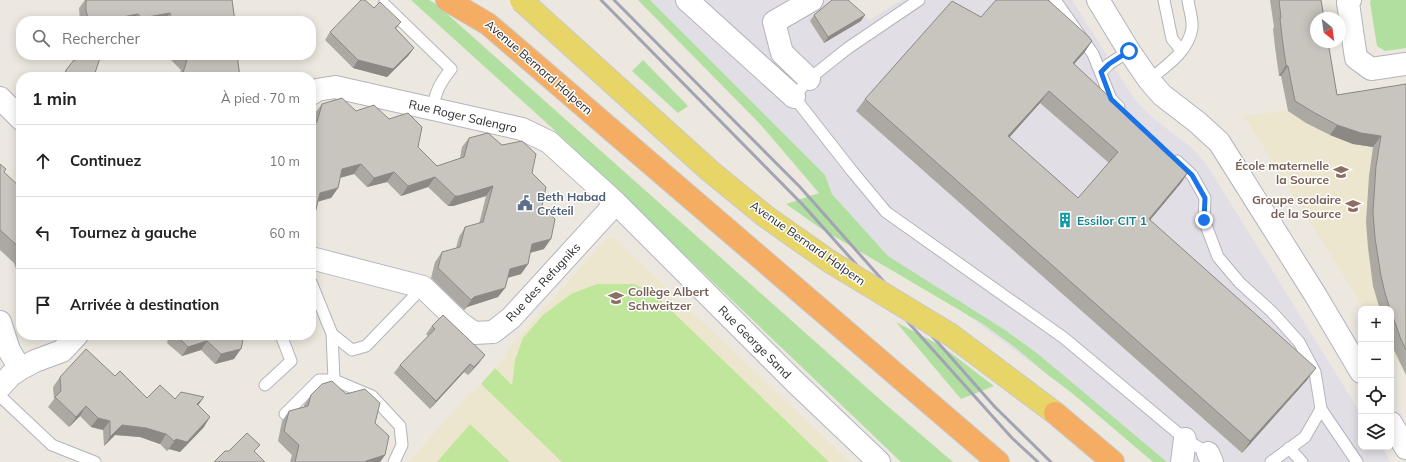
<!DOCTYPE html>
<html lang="fr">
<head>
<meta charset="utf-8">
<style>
	:root { --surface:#fff; --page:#f6f6f6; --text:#222; --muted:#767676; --line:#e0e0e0 }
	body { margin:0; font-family:Mulish,sans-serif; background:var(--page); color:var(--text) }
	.controls { position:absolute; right:12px; bottom:12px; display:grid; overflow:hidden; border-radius:8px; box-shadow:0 2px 10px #0003 }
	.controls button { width:36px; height:36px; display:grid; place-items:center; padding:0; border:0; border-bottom:1px solid var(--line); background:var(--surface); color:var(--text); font:20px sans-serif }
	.compass { position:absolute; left:1310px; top:12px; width:36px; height:36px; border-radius:50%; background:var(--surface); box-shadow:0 2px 10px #0003; rotate:151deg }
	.stop { position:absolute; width:12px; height:12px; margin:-9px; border:3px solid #1a73e8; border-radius:50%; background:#fff }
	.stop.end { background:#1a73e8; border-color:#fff; box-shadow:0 1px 4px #0008 }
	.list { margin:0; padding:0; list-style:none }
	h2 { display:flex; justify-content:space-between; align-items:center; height:52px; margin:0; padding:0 16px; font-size:17px }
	h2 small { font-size:13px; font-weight:400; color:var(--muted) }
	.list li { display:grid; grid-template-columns:26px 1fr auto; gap:12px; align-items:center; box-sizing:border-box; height:72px; padding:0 16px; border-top:1px solid var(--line) }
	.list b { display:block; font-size:15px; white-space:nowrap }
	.list em { font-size:13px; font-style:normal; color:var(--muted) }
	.icon { flex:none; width:22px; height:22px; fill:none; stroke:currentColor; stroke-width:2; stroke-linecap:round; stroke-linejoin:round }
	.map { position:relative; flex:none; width:1406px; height:462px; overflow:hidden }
	.search { position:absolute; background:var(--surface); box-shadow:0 2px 10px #0003; left:16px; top:16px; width:300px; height:44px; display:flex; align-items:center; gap:10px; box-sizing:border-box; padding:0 14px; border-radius:16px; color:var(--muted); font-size:15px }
	.panel { position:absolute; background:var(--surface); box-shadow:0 2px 10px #0003; left:16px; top:72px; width:300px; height:268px; border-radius:16px }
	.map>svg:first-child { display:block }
	.industrial { fill:#e1dfe5 }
	.education { fill:#ede6cf }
	.green { fill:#b0df9f }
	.pitch { fill:#c0e69b }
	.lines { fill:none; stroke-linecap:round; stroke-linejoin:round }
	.lane-casing { stroke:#b2b4be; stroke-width:13 }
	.street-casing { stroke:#b2b4be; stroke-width:24 }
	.secondary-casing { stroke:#b2b4be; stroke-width:24 }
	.primary-casing { stroke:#c8c8c8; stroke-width:24 }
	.highway-casing { stroke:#c8c8c8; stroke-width:24 }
	.lane { stroke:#fff; stroke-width:11 }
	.street { stroke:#fff; stroke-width:22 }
	.secondary { stroke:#fff; stroke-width:22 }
	.primary { stroke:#e8d568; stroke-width:22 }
	.highway { stroke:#f4ad62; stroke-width:22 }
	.rail { stroke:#a2a3b4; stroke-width:3 }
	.primary-bridge-casing { stroke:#c8c8c8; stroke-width:24; stroke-linecap:butt }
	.primary-bridge { stroke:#e8d568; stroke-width:22 }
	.wall { fill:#aca9a3; fill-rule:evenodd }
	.shaded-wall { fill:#8c8985 }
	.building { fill:#c8c4be; stroke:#8c8985; fill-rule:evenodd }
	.route { stroke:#1a73e8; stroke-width:5 }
	.labels { text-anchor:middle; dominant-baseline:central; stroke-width:3; stroke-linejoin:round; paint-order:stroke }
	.street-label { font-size:12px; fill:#2c2c2c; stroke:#fff }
	.education-label { font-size:12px; font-weight:bold; fill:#785e54; stroke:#fff; text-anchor:end }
	.service-label { font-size:12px; font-weight:bold; fill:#4e5e75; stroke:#fff; text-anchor:start }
	.culture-label { font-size:12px; font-weight:bold; fill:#0d838f; stroke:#fff; text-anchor:start }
</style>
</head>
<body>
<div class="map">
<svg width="1406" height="462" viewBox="0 0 1406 462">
	<rect width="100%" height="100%" fill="#ece8df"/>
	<!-- industrial -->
	<path class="industrial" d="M 650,0 L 849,0 L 869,20 L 902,0 L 1072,0 L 1134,99 L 1154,119 L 1192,148 L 1207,165 L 1361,414 L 1361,447 L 1382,447 L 1391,462 L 1153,462 L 1072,393 L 888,256 L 832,194 L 825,175 Z"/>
	<!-- education -->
	<path class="education" d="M 1406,94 L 1406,375 L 1391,352 L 1391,309 L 1364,309 L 1244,116 Z
		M 612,236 L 850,462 L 408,462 L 471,392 L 473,393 L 506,357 L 504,354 L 603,242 Z"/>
	<!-- green -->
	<path class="green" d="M 411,0 L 429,0 L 436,4 L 884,403 L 953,462 L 901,462 L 550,126 Z
		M 638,0 L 650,0 L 825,175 L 832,194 L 888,256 L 1005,330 L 1038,354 L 1167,462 L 1153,462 L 1072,393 L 1048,375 L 1016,348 L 983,324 L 820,228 L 786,204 L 819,193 L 760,124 Z
		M 1371,0 L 1406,0 L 1406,48 L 1385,51 L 1377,46 L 1370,2 Z
		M 643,60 L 688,106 L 678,113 L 632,71 Z
		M 896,322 L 943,347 L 994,386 L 961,399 Z"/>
	<!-- pitch -->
	<path class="pitch" d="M 597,284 L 634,284 L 653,293 L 829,462 L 562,462 L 481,384 L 495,368 L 512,385 L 515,360 L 523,338 L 543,315 L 571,294 Z
		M 470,424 L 510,462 L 437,462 Z"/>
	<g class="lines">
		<!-- lane casing -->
		<g class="lane-casing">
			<path id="lane" d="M 919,0 L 848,48 L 809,79 L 794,97 L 852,171 L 886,212 L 1064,338 L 1185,439 L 1211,455
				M 1055,0 L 1093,54 L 1111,99 L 1119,107
				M 1164,0 L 1172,39 L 1181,50
				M 384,4 L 451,69 C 440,83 436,91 432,109
				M 1101,72 L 1109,64 L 1129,51
				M 1149,80 C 1166,66 1189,51 1192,28 C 1193,19 1189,9 1188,0
				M 1177,161 L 1192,175 L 1205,198 L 1204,220 L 1218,257 L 1240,283 L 1272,312 L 1299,342 L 1315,372 L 1321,409 L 1305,437 L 1271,462
				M 311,282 L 332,334 L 352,350 L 366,346 L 423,287
				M 332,334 L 334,380 L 372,396 L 400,426 L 402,445 L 394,462
				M 265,385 L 291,361 L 281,335
				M 0,396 L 52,445 L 95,462
				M 1321,409 L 1357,462
				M 285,414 L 319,380 L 334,380
				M 1289,448 L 1302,462"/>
		</g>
		<!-- street casing -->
		<g class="street-casing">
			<path id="street" d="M 687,0 L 794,97
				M 1350,0 L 1348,3 L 1356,58 L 1371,69 L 1406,64
				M 809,79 L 782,53 L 774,22 L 812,0
				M 311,94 L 317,90 L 335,87 L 522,129 L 549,142 L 616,203 L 794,381 L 879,462
				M 0,98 L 21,119
				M 311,258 L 423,287 L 460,323 L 474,333 L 493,332 L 511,318 L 616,203
				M 0,322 L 9,350 L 20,369
				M 0,387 L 11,375 L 20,369 L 35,361 L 62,351 L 77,335
				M 1208,453 L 1212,462
				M 1182,462 L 1185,439"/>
		</g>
		<!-- secondary casing -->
		<g class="secondary-casing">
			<path id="secondary" d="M 1098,0 L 1129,51 L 1149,80 L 1162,95 L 1197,122 L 1219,142 L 1316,296 L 1361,372
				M 1391,423 L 1406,448"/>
		</g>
		<!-- primary casing -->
		<g class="primary-casing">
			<path id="primary" d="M 951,335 L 1055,413"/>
		</g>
		<!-- highway casing -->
		<g class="highway-casing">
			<path id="highway" d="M 447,0 L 488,24 L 998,462
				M 1055,413 L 1113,462"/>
		</g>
		<!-- lane -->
		<use href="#lane" class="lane"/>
		<!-- street -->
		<use href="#street" class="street"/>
		<!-- secondary -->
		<use href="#secondary" class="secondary"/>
		<!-- primary -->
		<use href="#primary" class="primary"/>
		<!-- highway -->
		<use href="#highway" class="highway"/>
		<!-- rail -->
		<path class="rail" d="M 601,0 L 803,205 L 1012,438 L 1038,462
			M 614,0 L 800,187 L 995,407 L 1051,462"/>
		<!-- primary-bridge casing -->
		<g class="primary-bridge-casing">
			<path id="primary-bridge" d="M 521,0 L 710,171 L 765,216 L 829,261 L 951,335"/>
		</g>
		<!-- primary-bridge -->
		<use href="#primary-bridge" class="primary-bridge"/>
	</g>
	<!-- wall -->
	<path class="wall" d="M 85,0 L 232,0 L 235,21 L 80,21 L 79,8 Z
		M 1270,0 L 1321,0 L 1337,95 L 1406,84 L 1406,375 L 1393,348 L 1391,343 L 1391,309 L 1380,309 L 1378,303 L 1373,286 L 1368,248 L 1366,222 L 1369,176 L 1373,147 L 1353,144 L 1330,135 L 1306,123 L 1288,111 L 1281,76 L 1279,76 L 1275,47 L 1273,29 L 1274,27 Z
		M 374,8 L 401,22 L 396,29 L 414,48 L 408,56 L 387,77 L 353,68 L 325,40 L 330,32 Z
		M 814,15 L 861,21 L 824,43 L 810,21 Z
		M 981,17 L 1092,41 L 1084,53 L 1074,64 L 1189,171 L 1181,183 L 1150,220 L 1307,380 L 1242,453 L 856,111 L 865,99 ZM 1040,103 L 1109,163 L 1078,198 L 1009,137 Z
		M 169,55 L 237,55 L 240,77 L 178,77 L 181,70 L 171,60 Z
		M 66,70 L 95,73 L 99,77 L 61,77 Z
		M 322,104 L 356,111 L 418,147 L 437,166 L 460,158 L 462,147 L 469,138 L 532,173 L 542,206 L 544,249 L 530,253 L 528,264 L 521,274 L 508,278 L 505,288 L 498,297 L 467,307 L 464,310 L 431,278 L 435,262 L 442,252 L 456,248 L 459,237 L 465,227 L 479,224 L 486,196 L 453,206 L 448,206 L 428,187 L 401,196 L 387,182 L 367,187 L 354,174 L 340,178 L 338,188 L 331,198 L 318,201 L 313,124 L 315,113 Z
		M 0,164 L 4,173 L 21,188 L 21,283 L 14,263 L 0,250 Z
		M 432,326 L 479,363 L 468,375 L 464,372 L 430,409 L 394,373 L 400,365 L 428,336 L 426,334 Z
		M 44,335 L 49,335 L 46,338 Z
		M 169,335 L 253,335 L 244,338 L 234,359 L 215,364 L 201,350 L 182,356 L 167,343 Z
		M 115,376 L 147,398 L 175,399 L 198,405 L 204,427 L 180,452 L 169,449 L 167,451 L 160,444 L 140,437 L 115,435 L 104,446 L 103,430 L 91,427 L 80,416 L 69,427 L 48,407 L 54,399 L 53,387 L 60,377 Z
		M 311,395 L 375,423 L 385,455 L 380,462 L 290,462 L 292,455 L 278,441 L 282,421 L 289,411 L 304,407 L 304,405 Z"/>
	<!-- shaded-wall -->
	<path class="shaded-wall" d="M 170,13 L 164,21 L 140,21 L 142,18 Z
		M 138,14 L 133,21 L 111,21 L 112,19 Z
		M 865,15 L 861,21 L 824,43 L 828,37 Z
		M 1092,41 L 1084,53 L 1064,75 L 1073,63 Z
		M 414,48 L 408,56 L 387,77 L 353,68 L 358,60 Z
		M 1286,65 L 1288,66 L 1281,76 L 1279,76 Z
		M 1049,91 L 1040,103 L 1000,148 L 1008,136 Z
		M 1337,125 L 1381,136 L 1373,147 L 1353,144 L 1330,135 Z
		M 361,164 L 354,174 L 335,179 L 342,169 Z
		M 1189,171 L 1181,183 L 1141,231 L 1149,219 Z
		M 394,172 L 387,182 L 367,187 L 374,178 Z
		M 435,177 L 428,187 L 401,196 L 408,186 Z
		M 493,186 L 486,196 L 453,206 L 448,206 L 455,196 Z
		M 338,188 L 331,198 L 313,203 L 320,193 Z
		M 315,213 L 311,218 L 311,214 Z
		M 551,239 L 544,249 L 525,254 L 532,244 Z
		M 528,264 L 521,274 L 503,279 L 510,269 Z
		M 505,288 L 498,297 L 467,307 L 464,310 L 474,297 Z
		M 241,335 L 253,335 L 239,339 Z
		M 207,341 L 201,350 L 182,356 L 188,347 Z
		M 241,349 L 234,359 L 215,364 L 221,354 Z
		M 485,355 L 479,363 L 468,375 L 474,367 Z
		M 470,364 L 464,372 L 430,409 L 436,401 Z
		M 1316,368 L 1307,380 L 1242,453 L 1250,441 Z
		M 204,397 L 197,407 L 197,404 Z
		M 86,406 L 80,416 L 69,427 L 76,417 Z
		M 210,417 L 204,427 L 180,452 L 169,449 L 167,451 L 176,439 Z
		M 98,418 L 110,421 L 103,430 L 91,427 Z
		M 122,425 L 146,428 L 166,434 L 160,444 L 140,437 L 115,435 L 104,446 L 110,437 Z
		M 385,455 L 380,462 L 365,462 L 366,461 Z"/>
	<!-- building -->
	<path class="building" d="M 86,0 L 232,0 L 235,21 L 171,21 L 170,13 L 142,18 L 138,14 L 112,19 L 112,21 L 91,21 L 88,18 L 86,11 Z
		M 361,0 L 365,0 L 374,8 L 380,2 L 401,22 L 395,28 L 414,48 L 393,69 L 358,60 L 330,32 Z
		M 832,0 L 848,0 L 865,15 L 828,37 L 814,15 Z
		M 996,0 L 1048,0 L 1088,36 L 1092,41 L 1073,63 L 1189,171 L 1149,219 L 1316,368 L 1250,441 L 865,99 L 952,1 L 981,17 ZM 1049,91 L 1118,152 L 1078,198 L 1008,136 Z
		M 1279,0 L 1321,0 L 1324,18 L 1316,18 L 1316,42 L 1328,42 L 1337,95 L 1406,84 L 1406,350 L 1400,337 L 1391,311 L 1391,309 L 1390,309 L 1385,293 L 1381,276 L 1375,238 L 1373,212 L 1376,166 L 1381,136 L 1361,133 L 1337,125 L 1313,112 L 1295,101 L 1288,66 L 1286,65 L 1282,37 L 1280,18 L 1281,18 Z
		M 100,55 L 101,55 L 95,73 L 99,77 L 65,77 L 66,70 L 74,60 Z
		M 183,55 L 237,55 L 240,77 L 183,77 L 183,73 L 187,60 Z
		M 342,98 L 356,111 L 374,105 L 389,119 L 408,113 L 422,127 L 418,147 L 437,166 L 464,157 L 469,138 L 488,133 L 502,145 L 522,141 L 536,154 L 532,173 L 546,187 L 542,206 L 555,219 L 551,239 L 532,244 L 528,264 L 510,269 L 505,288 L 474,297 L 471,300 L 438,268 L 442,252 L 460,247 L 465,227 L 483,222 L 493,186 L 459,196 L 455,196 L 435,177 L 408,186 L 394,172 L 374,178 L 361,164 L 342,169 L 338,188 L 320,193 L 315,213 L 311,214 L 311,124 L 317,122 L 322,104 Z
		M 0,164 L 6,169 L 4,172 L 21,188 L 21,249 L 0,230 Z
		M 443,315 L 485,355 L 474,367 L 470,364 L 436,401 L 400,365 L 435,329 L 432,326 Z
		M 176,335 L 244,335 L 241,349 L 221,354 L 207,341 L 188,347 Z
		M 86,349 L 115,376 L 120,371 L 147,398 L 160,385 L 175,399 L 181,392 L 204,397 L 197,404 L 210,417 L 187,442 L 176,439 L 174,441 L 166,434 L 146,428 L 122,425 L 110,437 L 110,421 L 98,418 L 86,406 L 76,417 L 55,397 L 61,391 L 60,377 Z
		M 332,381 L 346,394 L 365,389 L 380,403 L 375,423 L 389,436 L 385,455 L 366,461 L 366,462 L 295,462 L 299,445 L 284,431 L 289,411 L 308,406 L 311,395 L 322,384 Z
		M 247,433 L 260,445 L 254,451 L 265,462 L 214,462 L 225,451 L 229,451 Z"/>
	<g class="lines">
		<!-- route -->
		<path class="route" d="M 1129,51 L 1109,64 L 1101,72 L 1111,99 L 1192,175 L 1205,198 L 1204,220"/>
	</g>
	<!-- icons -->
	<defs>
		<g id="school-bare" transform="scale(1.2)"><path d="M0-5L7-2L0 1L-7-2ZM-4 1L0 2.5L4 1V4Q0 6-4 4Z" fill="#8d6e63" stroke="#fff" stroke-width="2.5" paint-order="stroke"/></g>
		<g id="civic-bare" transform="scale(1.2)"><path d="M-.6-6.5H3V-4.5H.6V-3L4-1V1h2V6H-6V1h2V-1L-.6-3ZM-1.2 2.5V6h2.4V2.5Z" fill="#5c6f8a" stroke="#fff" stroke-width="2.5" paint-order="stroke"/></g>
		<g id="building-bare" transform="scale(1.2)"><path d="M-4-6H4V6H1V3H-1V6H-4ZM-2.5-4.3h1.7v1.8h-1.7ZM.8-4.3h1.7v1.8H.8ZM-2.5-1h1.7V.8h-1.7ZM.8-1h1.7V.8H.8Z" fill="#0f9aa8" stroke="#fff" stroke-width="2.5" paint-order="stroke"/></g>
	</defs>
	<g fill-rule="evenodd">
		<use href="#school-bare" x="1341" y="172"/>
		<use href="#civic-bare" x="525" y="203"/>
		<use href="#school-bare" x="1353" y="206"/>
		<use href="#building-bare" x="1065" y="220"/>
		<use href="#school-bare" x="616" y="298"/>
	</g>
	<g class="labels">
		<!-- street labels -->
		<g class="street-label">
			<text transform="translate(539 67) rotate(41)">Avenue Bernard Halpern</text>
			<text transform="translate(463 116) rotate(13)">Rue Roger Salengro</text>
			<text transform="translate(808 243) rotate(35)">Avenue Bernard Halpern</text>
			<text transform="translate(543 282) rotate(-47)">Rue des Refugniks</text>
			<text transform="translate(755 342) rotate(45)">Rue George Sand</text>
		</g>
		<!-- education labels -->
		<g class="education-label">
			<text x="1329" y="165">École maternelle<tspan x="1329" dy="14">la Source</tspan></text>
			<text x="1341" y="199">Groupe scolaire<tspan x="1341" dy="14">de la Source</tspan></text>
			<text x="628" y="291" text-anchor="start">Collège Albert<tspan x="628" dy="14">Schweitzer</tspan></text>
		</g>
		<!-- service labels -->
		<g class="service-label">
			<text x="537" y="196">Beth Habad<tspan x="537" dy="14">Créteil</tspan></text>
		</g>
		<!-- culture labels -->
		<g class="culture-label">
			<text x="1077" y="220">Essilor CIT 1</text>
		</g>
	</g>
</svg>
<div class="controls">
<button>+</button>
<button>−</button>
<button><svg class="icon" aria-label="locate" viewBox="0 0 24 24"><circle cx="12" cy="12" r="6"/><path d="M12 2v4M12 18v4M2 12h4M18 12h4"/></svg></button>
<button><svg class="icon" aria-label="layers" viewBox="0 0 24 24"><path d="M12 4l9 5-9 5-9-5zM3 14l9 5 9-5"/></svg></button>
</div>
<svg class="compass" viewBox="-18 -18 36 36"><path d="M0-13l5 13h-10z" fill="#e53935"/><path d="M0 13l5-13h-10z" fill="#767676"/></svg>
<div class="stop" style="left:1129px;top:51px"></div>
<div class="stop end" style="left:1204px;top:220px"></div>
<div class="search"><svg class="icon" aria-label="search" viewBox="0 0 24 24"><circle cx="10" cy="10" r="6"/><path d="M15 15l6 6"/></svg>Rechercher</div>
<section class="panel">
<h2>1 min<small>À pied · 70 m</small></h2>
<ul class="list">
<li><svg class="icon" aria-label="ahead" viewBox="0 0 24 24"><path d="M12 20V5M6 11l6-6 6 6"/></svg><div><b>Continuez</b></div><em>10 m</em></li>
<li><svg class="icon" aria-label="left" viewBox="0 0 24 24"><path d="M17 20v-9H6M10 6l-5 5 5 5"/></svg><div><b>Tournez à gauche</b></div><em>60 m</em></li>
<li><svg class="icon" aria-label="arrive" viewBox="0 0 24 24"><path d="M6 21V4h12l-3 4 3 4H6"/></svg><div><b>Arrivée à destination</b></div></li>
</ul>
</section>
</div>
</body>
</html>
